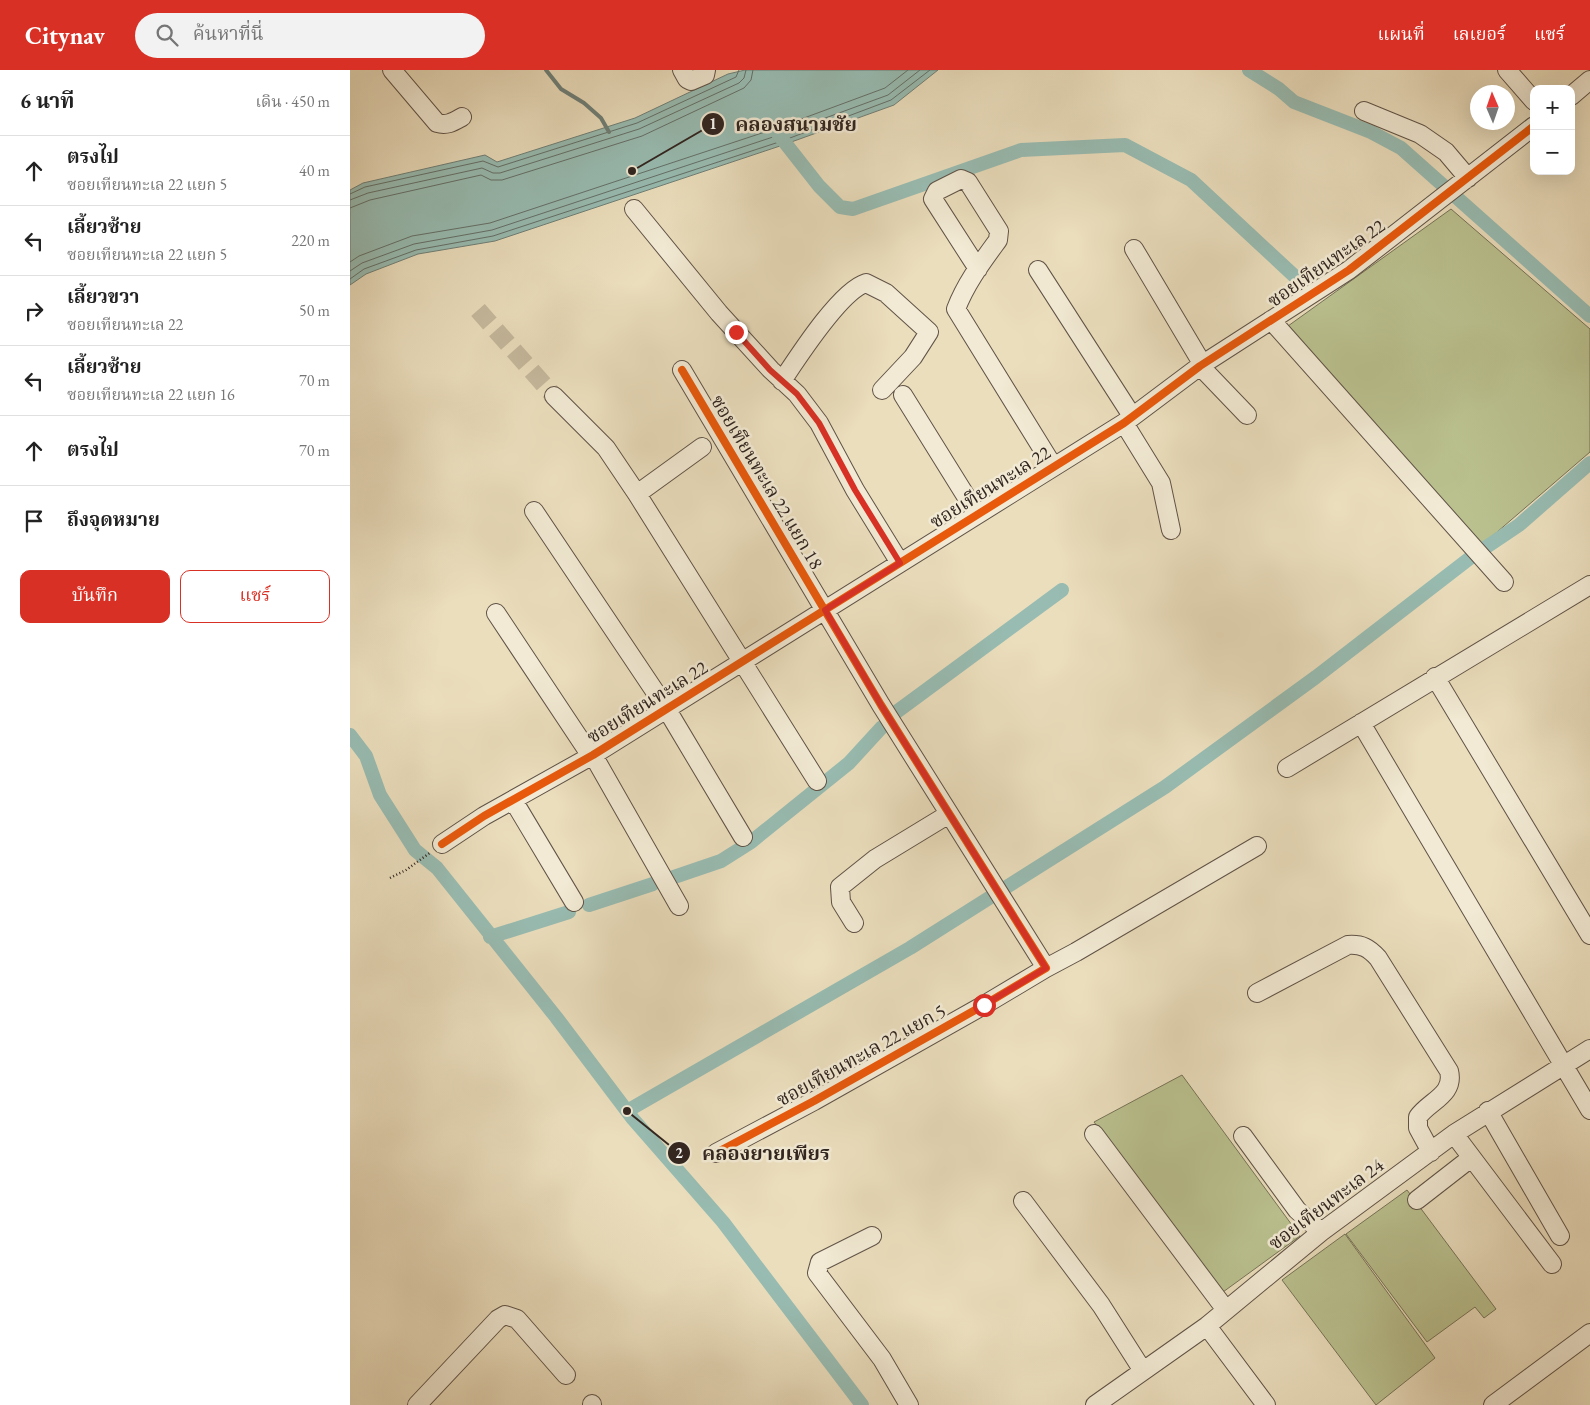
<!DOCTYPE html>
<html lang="th">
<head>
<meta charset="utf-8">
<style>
	:root { --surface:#fff; --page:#f2f2f2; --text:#222; --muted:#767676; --line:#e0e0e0; --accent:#d93025 }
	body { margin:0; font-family:"EB Garamond","Noto Serif Thai",serif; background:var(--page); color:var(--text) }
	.controls { position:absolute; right:15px; top:15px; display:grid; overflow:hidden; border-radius:10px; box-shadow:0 5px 20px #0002 }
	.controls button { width:45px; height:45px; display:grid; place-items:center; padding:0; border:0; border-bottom:1px solid var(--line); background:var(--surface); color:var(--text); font:25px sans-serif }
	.compass { position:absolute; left:1120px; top:15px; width:45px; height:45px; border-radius:50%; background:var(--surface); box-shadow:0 5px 20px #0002; rotate:358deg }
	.stop { position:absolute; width:15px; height:15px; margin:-11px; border:4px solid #d93025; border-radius:50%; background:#fff }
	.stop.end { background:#d93025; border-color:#fff; box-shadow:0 1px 5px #0008 }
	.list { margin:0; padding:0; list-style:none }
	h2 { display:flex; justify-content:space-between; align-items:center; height:65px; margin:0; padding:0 20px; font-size:21px }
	h2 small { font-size:16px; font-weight:400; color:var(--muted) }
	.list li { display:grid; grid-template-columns:32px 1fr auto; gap:15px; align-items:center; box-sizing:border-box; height:70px; padding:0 20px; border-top:1px solid var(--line) }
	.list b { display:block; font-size:19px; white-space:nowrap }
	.list p { margin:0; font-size:16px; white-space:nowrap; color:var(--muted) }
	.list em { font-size:16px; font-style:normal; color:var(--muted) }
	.actions { display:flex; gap:10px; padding:15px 20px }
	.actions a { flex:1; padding:11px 0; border:1px solid var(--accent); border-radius:10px; text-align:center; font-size:18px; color:var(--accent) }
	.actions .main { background:var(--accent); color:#fff }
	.icon { flex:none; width:28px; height:28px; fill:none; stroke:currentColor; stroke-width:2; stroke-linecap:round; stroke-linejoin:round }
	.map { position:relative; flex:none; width:1240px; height:1335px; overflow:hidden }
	header { display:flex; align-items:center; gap:30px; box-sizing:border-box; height:70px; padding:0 25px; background:var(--accent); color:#fff }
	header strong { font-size:24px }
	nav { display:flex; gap:28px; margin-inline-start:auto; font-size:18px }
	.search { width:350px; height:45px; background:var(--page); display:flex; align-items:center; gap:12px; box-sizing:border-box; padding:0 18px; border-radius:28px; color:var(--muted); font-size:19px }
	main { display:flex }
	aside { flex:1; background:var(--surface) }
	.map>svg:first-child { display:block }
	.green { fill:#bac18f; stroke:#767358 }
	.water { fill:#98bcb2; stroke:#6f8078 }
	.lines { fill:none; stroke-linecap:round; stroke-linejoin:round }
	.shore { stroke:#647069; stroke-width:1 }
	.stream { stroke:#6f8078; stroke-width:4 }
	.canal { stroke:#98bcb2; stroke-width:14 }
	.minor-tunnel { stroke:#c6b99e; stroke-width:18; stroke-dasharray:18 9; stroke-linecap:butt }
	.minor-casing { stroke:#605347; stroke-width:20 }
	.path { stroke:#312520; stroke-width:2.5; stroke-dasharray:1 2.5; stroke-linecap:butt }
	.minor { stroke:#f2ead4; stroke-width:18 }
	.cycleway-casing { stroke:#f2ead4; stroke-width:11 }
	.cycleway { stroke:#e8590c; stroke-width:8 }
	.route { stroke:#d93025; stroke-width:6 }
	.labels { text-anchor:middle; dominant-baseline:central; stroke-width:5; stroke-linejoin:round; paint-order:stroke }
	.street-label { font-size:19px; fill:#312520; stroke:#f2ead4 }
	.leader { fill:none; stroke:#312520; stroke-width:2 }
	.callout-dot { fill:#312520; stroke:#f2ead4; stroke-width:2 }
	.mark-label { font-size:15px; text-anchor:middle; font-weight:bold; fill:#fff }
	.callout-label { font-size:20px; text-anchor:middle; font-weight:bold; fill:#312520; stroke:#f2ead4; stroke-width:5; stroke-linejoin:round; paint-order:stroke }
</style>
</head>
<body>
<header>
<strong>Citynav</strong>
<div class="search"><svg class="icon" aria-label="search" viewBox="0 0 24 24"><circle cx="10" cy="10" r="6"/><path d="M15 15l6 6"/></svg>ค้นหาที่นี่</div>
<nav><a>แผนที่</a><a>เลเยอร์</a><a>แชร์</a></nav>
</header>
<main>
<aside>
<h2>6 นาที<small>เดิน · 450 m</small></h2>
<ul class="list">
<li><svg class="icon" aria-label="ahead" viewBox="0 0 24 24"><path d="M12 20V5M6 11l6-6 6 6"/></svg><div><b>ตรงไป</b><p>ซอยเทียนทะเล 22 แยก 5</p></div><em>40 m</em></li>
<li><svg class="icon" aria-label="left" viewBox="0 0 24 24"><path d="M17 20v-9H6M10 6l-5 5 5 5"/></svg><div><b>เลี้ยวซ้าย</b><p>ซอยเทียนทะเล 22 แยก 5</p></div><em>220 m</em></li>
<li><svg class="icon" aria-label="right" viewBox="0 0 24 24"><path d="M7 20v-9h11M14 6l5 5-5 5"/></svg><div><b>เลี้ยวขวา</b><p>ซอยเทียนทะเล 22</p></div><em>50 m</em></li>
<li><svg class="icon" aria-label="left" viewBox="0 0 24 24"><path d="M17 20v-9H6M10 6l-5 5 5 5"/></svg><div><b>เลี้ยวซ้าย</b><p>ซอยเทียนทะเล 22 แยก 16</p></div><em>70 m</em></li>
<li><svg class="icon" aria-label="ahead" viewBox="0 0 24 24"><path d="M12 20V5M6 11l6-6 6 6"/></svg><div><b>ตรงไป</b></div><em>70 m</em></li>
<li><svg class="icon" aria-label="arrive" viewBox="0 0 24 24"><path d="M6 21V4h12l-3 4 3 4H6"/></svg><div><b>ถึงจุดหมาย</b></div></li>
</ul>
<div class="actions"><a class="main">บันทึก</a><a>แชร์</a></div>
</aside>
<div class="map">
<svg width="1240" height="1335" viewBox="0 0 1240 1335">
	<rect width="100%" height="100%" fill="#ebdebd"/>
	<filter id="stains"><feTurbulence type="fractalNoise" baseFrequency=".004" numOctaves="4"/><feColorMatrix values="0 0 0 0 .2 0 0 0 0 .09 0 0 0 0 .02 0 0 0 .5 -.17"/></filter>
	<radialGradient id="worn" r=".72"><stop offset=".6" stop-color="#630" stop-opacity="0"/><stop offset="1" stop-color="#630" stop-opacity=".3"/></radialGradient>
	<!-- green -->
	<path class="green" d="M 1101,139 L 1240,259 L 1240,382 L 1132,475 L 938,256 Z
		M 832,1005 L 950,1166 L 873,1222 L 744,1052 Z
		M 1057,1120 L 1146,1239 L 1134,1248 L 1125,1237 L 1077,1272 L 996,1164 Z
		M 995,1164 L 1085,1288 L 1026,1335 L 932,1210 Z"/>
	<!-- water -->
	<path class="water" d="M 395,0 L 588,0 L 544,35 L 433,75 L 145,171 L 68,184 L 16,204 L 0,215 L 0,120 L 13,113 L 135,85 L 147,92 L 285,48 L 378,4 Z"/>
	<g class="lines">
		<!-- shore -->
		<path class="shore" d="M 0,124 L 15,117 L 133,91 L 148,97 L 287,53 L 386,7 L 389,0
			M 0,130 L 18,123 L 132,98 L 143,103 L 150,103 L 289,59 L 389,13 L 394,8 L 396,0
			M 0,138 L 20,130 L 131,105 L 141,110 L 152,110 L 292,66 L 394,18 L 401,10 L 403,0
			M 0,192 L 9,186 L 62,166 L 140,153 L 427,58 L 535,18 L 558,0
			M 0,201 L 12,193 L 64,174 L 142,160 L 429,65 L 538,25 L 570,0
			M 0,209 L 14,199 L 66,180 L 143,166 L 432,71 L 541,30 L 580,0"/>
		<!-- stream -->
		<path class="stream" d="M 196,0 L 211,19 L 234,33 L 251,48 L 259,62"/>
		<!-- canal -->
		<path class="canal" d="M 899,0 L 929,19 L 944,32 L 1021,62 L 1051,78 L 1240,246
			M 425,60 L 469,116 L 490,137 L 503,139 L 671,80 L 775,75 L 841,110 L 953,214
			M 545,643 L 712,520
			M 0,665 L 16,686 L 30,725 L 65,780 L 87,798 L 206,947 L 283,1049 L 373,1152 L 512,1335
			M 324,807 L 371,791 L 401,772 L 499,693 L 532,657
			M 239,835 L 303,814
			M 140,867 L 219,842
			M 277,1041 L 560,878 L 815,717 L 966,607 L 1120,488 L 1169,455 L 1240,393"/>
		<!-- minor-tunnel -->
		<path class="minor-tunnel" d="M 128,240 L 204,326"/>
		<!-- minor casing -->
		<g class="minor-casing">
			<path id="minor" d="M 42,0 L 87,53 C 97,56 103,52 112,47
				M 332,0 L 337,9 L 341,11 L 355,5 L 356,0
				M 1157,0 L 1184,31
				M 1221,26 L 1240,10
				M 1014,41 L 1070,64 L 1096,82 L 1118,108
				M 284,139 L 369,243 L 421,300 L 447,324 L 469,353 L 505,420 L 550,493
				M 784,179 L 853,295
				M 628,199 L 583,129 L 587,121 L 611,109 L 618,112 L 649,161 L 648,170 C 632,192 616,213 606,239 L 703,396
				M 688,200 L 782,346
				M 921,250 L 1154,512
				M 850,296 L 897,345
				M 332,300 L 531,635 L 696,898 L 634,935 L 464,1031 L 366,1083
				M 432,311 C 448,287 490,221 516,213 L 536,223 L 579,262 L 563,287 L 532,320
				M 553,325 L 627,444
				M 204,326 L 256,378 L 287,424
				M 774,353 L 811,413 L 821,460
				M 352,377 L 287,424 L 467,711
				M 184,441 L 316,638 L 393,767
				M 146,543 L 241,686
				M 1085,607 L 1240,865
				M 1011,653 L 1240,1040
				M 243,685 L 329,836
				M 937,698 L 1240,515
				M 163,730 L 224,832
				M 92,774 L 134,746 L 243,685 L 774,353 L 850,296 L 999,200 L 1184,56
				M 504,853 L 491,832 L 490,817 L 525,789 L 599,744
				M 696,898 L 726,882 L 907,776
				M 907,923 L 998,875 C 1012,874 1019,878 1028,888 L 1099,1001 C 1105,1025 1079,1031 1068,1047 L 1068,1058 L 1081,1082
				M 1138,1041 L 1210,1166
				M 744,1064 L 876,1240
				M 1104,1064 L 1202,1194
				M 893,1066 L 947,1140 L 971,1162
				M 1067,1130 L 1121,1088
				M 673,1131 L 751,1235 L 793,1301
				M 522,1166 L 470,1192 L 467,1203 L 532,1289 L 559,1335
				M 857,1256 L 916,1335
				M 242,1334 L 242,1335
				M 67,1335 L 148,1249 L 155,1245 L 167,1249 L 216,1305
				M 745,1335 L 857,1256 L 971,1162 L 1104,1064 L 1240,979
				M 1143,1335 L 1240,1263"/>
		</g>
		<!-- path -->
		<path class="path" d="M 40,808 L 56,800 L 81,782"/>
		<!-- minor -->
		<use href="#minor" class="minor"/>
		<!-- cycleway casing -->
		<g class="cycleway-casing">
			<path id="cycleway" d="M 332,300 L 531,635 L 696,898 L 634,935 L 464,1031 L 366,1083
				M 92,774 L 134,746 L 243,685 L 774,353 L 850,296 L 999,200 L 1184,56"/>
		</g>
		<!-- cycleway -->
		<use href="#cycleway" class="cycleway"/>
	</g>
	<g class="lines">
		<!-- route -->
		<path class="route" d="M 386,262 L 420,300 L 447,324 L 469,353 L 505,420 L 550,493 L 475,540 L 531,635 L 696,898 L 634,935"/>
	</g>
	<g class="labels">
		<!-- street labels -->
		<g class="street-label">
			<text transform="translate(976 193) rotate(-35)">ซอยเทียนทะเล 22</text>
			<text transform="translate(417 412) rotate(59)">ซอยเทียนทะเล 22 แยก 18</text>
			<text transform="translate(640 417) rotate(-32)">ซอยเทียนทะเล 22</text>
			<text transform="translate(297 632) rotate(-32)">ซอยเทียนทะเล 22</text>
			<text transform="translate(511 985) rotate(-29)">ซอยเทียนทะเล 22 แยก 5</text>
			<text transform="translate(976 1134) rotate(-37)">ซอยเทียนทะเล 24</text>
		</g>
	</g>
	<!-- callouts -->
	<path class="leader" d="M282 101L363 54M277 1041L329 1083"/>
	<g class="callout-dot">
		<circle cx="282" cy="101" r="5"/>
		<circle cx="277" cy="1041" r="5"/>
		<circle cx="363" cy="54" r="12"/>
		<circle cx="329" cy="1083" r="12"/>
	</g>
	<g class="mark-label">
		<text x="363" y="59">1</text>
		<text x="329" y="1088">2</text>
	</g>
	<g class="callout-label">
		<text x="446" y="61">คลองสนามชัย</text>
		<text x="416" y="1090">คลองยายเพียร</text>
	</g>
	<rect width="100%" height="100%" filter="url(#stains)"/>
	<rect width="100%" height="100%" fill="url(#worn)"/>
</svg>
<div class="controls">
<button>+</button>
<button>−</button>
</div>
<svg class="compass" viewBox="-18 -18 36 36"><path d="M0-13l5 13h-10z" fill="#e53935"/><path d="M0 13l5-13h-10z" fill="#767676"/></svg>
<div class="stop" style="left:634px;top:935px"></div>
<div class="stop end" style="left:386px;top:262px"></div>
</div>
</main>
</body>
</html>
